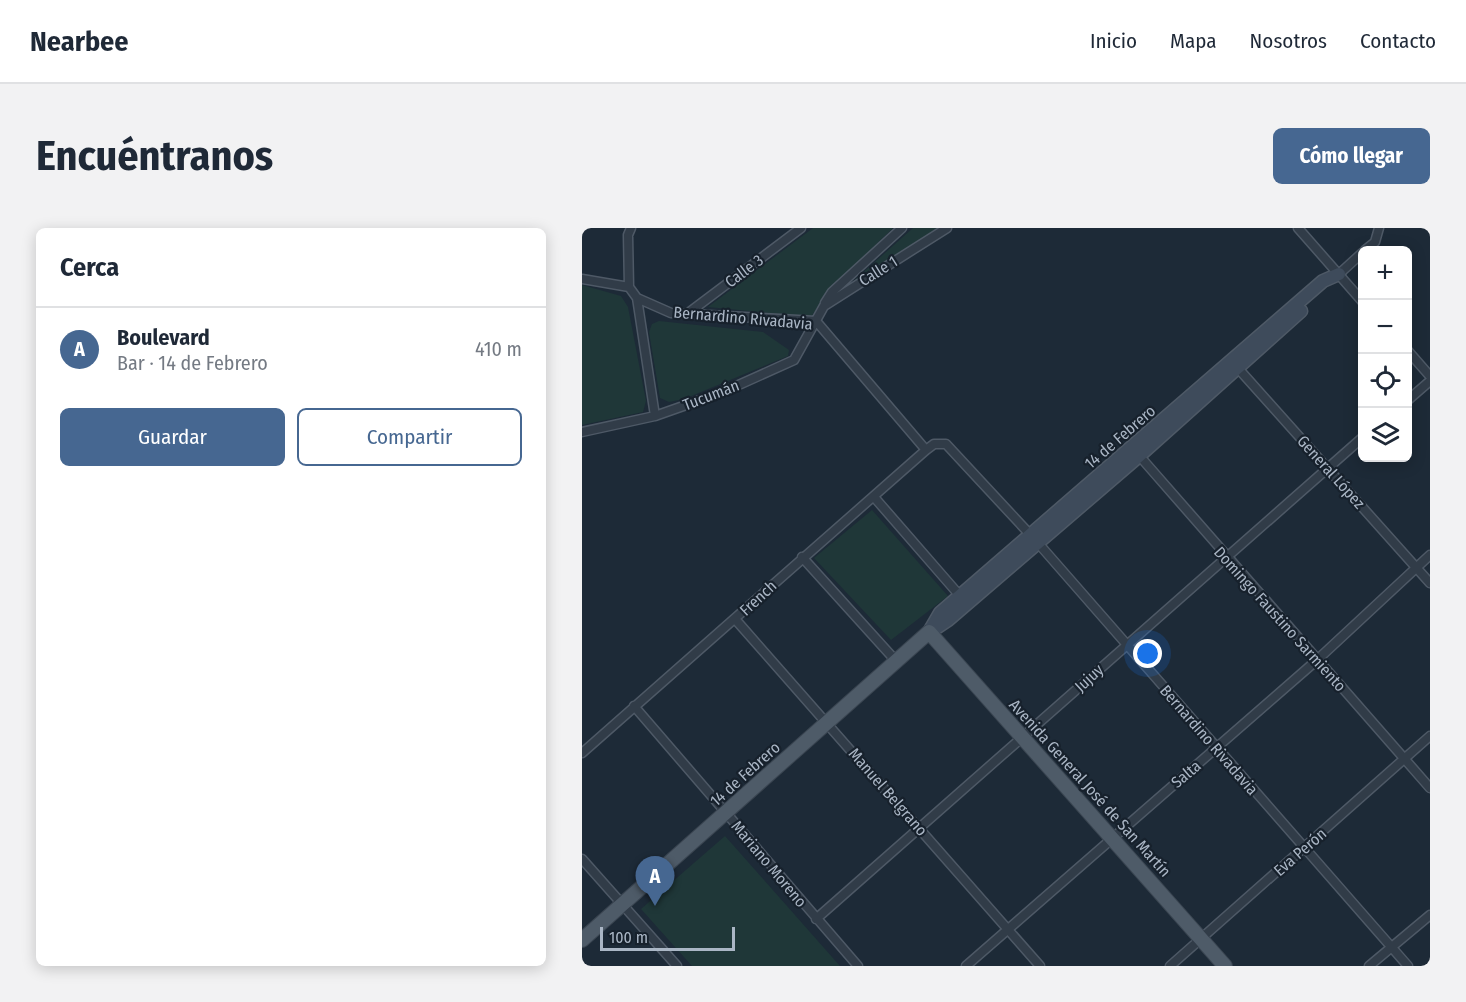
<!DOCTYPE html>
<html lang="es">
<head>
<meta charset="utf-8">
<style>
	:root { --surface:#fff; --page:#f2f2f3; --text:#1f2937; --muted:#747a83; --line:#e0e1e3; --accent:#466791 }
	body { margin:0; font-family:"Fira Sans Condensed",sans-serif; background:var(--page); color:var(--text) }
	.controls { position:absolute; right:18px; top:18px; display:grid; overflow:hidden; border-radius:9px; box-shadow:0 3px 15px #0003 }
	.controls button { width:54px; height:54px; display:grid; place-items:center; padding:0; border:0; border-bottom:2px solid var(--line); background:var(--surface); color:var(--text); font:30px sans-serif }
	.scale { position:absolute; left:18px; bottom:15px; width:135px; box-sizing:border-box; padding-left:6px; border:3px solid #aab6c5; border-top:0; font-size:16px; line-height:21px; white-space:nowrap; color:#aab6c5; -webkit-text-stroke:4px #17212c; paint-order:stroke }
	.you { position:absolute; left:566px; top:426px; width:21px; height:21px; margin:-15px; border:4px solid #fff; border-radius:50%; background:#1a73e8; box-shadow:0 0 0 9px #1a73e833 }
	.badge { display:grid; place-items:center; width:39px; height:39px; border-radius:50%; background:var(--accent); color:#fff; font-size:20px; font-weight:700 }
	.pin { position:absolute; translate:-50% -50px; filter:drop-shadow(0 2px 3px #0008) }
	.pin::after { content:''; position:absolute; top:32px; width:21px; height:18px; background:inherit; clip-path:polygon(0 0,100% 0,50% 100%) }
	.list { margin:0; padding:0; list-style:none }
	h2 { display:flex; justify-content:space-between; align-items:center; height:78px; margin:0; padding:0 24px; font-size:26px }
	h2 small { font-size:20px; font-weight:400; color:var(--muted) }
	.list li { display:grid; grid-template-columns:39px 1fr auto; gap:18px; align-items:center; box-sizing:border-box; height:84px; padding:0 24px; border-top:2px solid var(--line) }
	.list b { display:block; font-size:22px; white-space:nowrap }
	.list p { margin:0; font-size:20px; white-space:nowrap; color:var(--muted) }
	.list em { font-size:20px; font-style:normal; color:var(--muted) }
	.actions { display:flex; gap:12px; padding:18px 24px }
	.actions a { flex:1; padding:14px 0; border:2px solid var(--accent); border-radius:9px; text-align:center; font-size:21px; color:var(--accent) }
	.actions .main { background:var(--accent); color:#fff }
	.icon { flex:none; width:33px; height:33px; fill:none; stroke:currentColor; stroke-width:2; stroke-linecap:round; stroke-linejoin:round }
	.map { position:relative; flex:none; width:848px; height:738px; overflow:hidden; border-radius:9px }
	header { display:flex; align-items:center; gap:36px; box-sizing:border-box; height:84px; padding:0 30px; background:var(--surface); border-bottom:2px solid var(--line) }
	header strong { font-size:28px }
	nav { display:flex; gap:33px; margin-inline-start:auto; font-size:21px }
	.intro { display:flex; align-items:center; justify-content:space-between; box-sizing:border-box; height:144px; padding:0 36px }
	h1 { margin:0; font-size:42px }
	.button { padding:15px 27px; border-radius:9px; background:var(--accent); color:#fff; font-size:21px; font-weight:700 }
	main { display:flex; gap:36px; padding:0 36px }
	aside { flex:1; background:var(--surface); border-radius:9px; box-shadow:0 3px 15px #0003 }
	.map>svg:first-child { display:block }
	.green { fill:#1f3738 }
	.lines { fill:none; stroke-linecap:round; stroke-linejoin:round }
	.minor-casing { stroke:#4e5966; stroke-width:11 }
	.secondary-casing { stroke:#4e5966; stroke-width:15 }
	.primary-casing { stroke:#3a4551; stroke-width:16 }
	.minor { stroke:#313c48; stroke-width:8 }
	.secondary { stroke:#3e4b5b; stroke-width:12 }
	.primary { stroke:#4e5b68; stroke-width:14 }
	.labels { text-anchor:middle; dominant-baseline:central; stroke-width:4.5; stroke-linejoin:round; paint-order:stroke }
	.street-label { font-size:16px; fill:#aab6c5; stroke:#17212c }
</style>
</head>
<body>
<header>
<strong>Nearbee</strong>
<nav><a>Inicio</a><a>Mapa</a><a>Nosotros</a><a>Contacto</a></nav>
</header>
<div class="intro"><h1>Encuéntranos</h1><a class="button">Cómo llegar</a></div>
<main>
<aside>
<h2>Cerca<small></small></h2>
<ul class="list">
<li><span class="badge">A</span><div><b>Boulevard</b><p>Bar · 14 de Febrero</p></div><em>410 m</em></li>
</ul>
<div class="actions"><a class="main">Guardar</a><a>Compartir</a></div>
</aside>
<div class="map">
<svg width="848" height="738" viewBox="0 0 848 738">
	<rect width="100%" height="100%" fill="#1d2a37"/>
	<!-- green -->
	<path class="green" d="M 231,0 L 311,0 L 247,62 L 229,89 L 126,79 Z
		M 331,0 L 356,0 L 267,57 Z
		M 0,57 L 39,68 L 46,79 L 64,173 L 61,184 L 0,197 Z
		M 77,93 L 181,104 L 207,122 L 206,128 L 102,171 L 87,174 L 78,170 L 67,104 L 70,96 Z
		M 290,282 L 366,368 L 309,412 L 232,330 Z
		M 143,608 L 258,738 L 110,738 L 59,681 Z"/>
	<g class="lines">
		<!-- minor casing -->
		<g class="minor-casing">
			<path id="minor" d="M 716,0 L 780,73
				M 783,22 L 793,14 L 797,0
				M 757,46 L 780,25
				M 0,51 L 47,59 L 55,70 L 89,85 L 234,93 L 344,222
				M 47,59 L 46,7 L 49,0
				M 55,70 L 73,188
				M 243,75 L 250,64 L 320,0
				M 105,86 L 219,0
				M 826,123 L 848,148
				M 654,138 L 848,355
				M 826,172 L 848,153
				M 0,204 L 73,188 L 141,164 L 212,132 L 242,78 L 365,0
				M 554,224 L 848,560
				M 292,269 L 379,369
				M 220,329 L 314,433
				M 153,391 L 458,738
				M 52,478 L 276,738
				M 0,525 L 344,222 L 352,216 L 364,216 L 456,315 L 826,738
				M 0,631 L 95,738
				M 234,691 L 780,210
				M 384,738 L 735,432 L 848,327
				M 588,738 L 848,508
				M 787,738 L 848,687"/>
		</g>
		<!-- secondary casing -->
		<g class="secondary-casing">
			<path id="secondary" d="M 347,404 L 358,385 L 741,53 L 757,46
				M 348,404 L 366,392 L 557,228 L 719,83"/>
		</g>
		<!-- primary casing -->
		<g class="primary-casing">
			<path id="primary" d="M 0,712 L 347,404 L 643,738"/>
		</g>
		<!-- minor -->
		<use href="#minor" class="minor"/>
		<!-- secondary -->
		<use href="#secondary" class="secondary"/>
		<!-- primary -->
		<use href="#primary" class="primary"/>
	</g>
	<g class="labels">
		<!-- street labels -->
		<g class="street-label">
			<text transform="translate(162 43) rotate(-37)">Calle 3</text>
			<text transform="translate(296 43) rotate(-32)">Calle 1</text>
			<text transform="translate(161 90) rotate(5)">Bernardino Rivadavia</text>
			<text transform="translate(129 167) rotate(-21)">Tucumán</text>
			<text transform="translate(538 209) rotate(-41)">14 de Febrero</text>
			<text transform="translate(749 244) rotate(48)">General López</text>
			<text transform="translate(176 370) rotate(-43)">French</text>
			<text transform="translate(698 391) rotate(48)">Domingo Faustino Sarmiento</text>
			<text transform="translate(507 450) rotate(-43)">Jujuy</text>
			<text transform="translate(627 512) rotate(49)">Bernardino Rivadavia</text>
			<text transform="translate(163 546) rotate(-42)">14 de Febrero</text>
			<text transform="translate(604 546) rotate(-40)">Salta</text>
			<text transform="translate(508 560) rotate(48)">Avenida General José de San Martín</text>
			<text transform="translate(306 564) rotate(49)">Manuel Belgrano</text>
			<text transform="translate(718 624) rotate(-41)">Eva Perón</text>
			<text transform="translate(187 636) rotate(50)">Mariano Moreno</text>
		</g>
	</g>
</svg>
<div class="controls">
<button>+</button>
<button>−</button>
<button><svg class="icon" aria-label="locate" viewBox="0 0 24 24"><circle cx="12" cy="12" r="6"/><path d="M12 2v4M12 18v4M2 12h4M18 12h4"/></svg></button>
<button><svg class="icon" aria-label="layers" viewBox="0 0 24 24"><path d="M12 4l9 5-9 5-9-5zM3 14l9 5 9-5"/></svg></button>
</div>
<div class="scale">100 m</div>
<div class="you"></div>
<div class="pin badge" style="left:73px;top:678px">A</div>
</div>
</main>
</body>
</html>
